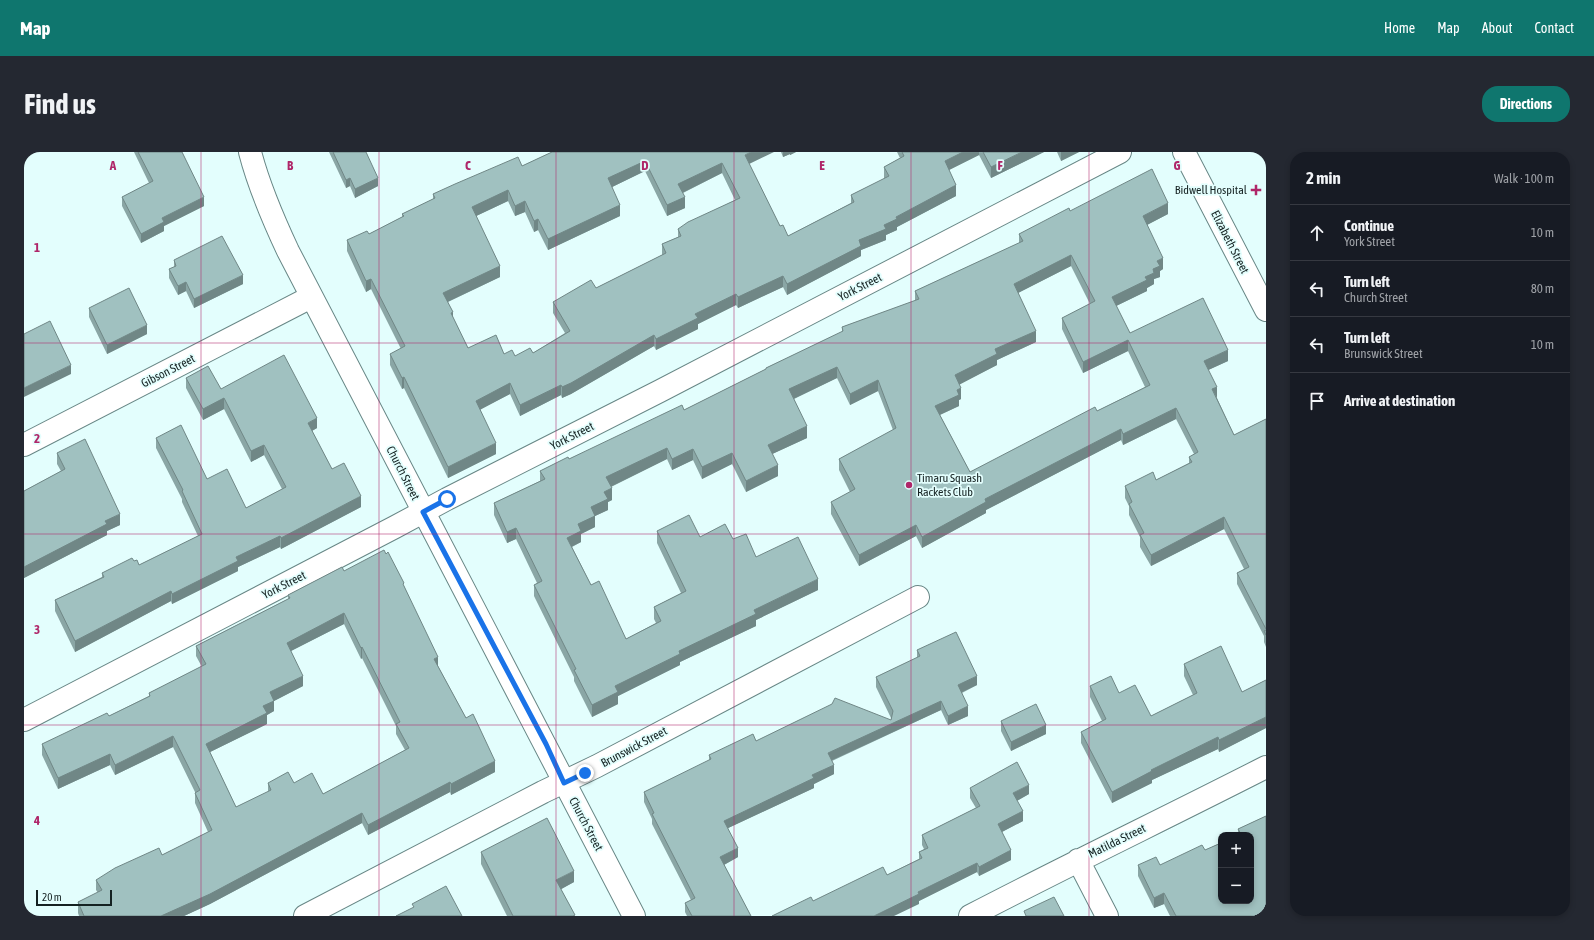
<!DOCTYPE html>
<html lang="en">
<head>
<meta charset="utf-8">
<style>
	:root { --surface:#171b24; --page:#242831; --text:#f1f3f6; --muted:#9ea1a6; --line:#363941; --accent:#0f766e }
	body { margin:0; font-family:"Asap Condensed",sans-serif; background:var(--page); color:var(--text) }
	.controls { position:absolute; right:12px; bottom:12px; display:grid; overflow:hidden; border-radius:8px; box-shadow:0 2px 6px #0003 }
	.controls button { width:36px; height:36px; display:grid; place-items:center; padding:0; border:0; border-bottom:1px solid var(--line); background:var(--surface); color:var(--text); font:20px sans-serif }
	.scale { position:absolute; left:12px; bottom:10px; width:76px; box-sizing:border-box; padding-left:4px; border:2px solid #152222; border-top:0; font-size:11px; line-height:14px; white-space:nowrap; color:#152222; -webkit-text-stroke:3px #e3fefd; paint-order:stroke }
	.stop { position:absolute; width:12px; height:12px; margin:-9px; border:3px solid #1a73e8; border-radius:50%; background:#fff }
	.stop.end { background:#1a73e8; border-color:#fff; box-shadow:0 1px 4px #0008 }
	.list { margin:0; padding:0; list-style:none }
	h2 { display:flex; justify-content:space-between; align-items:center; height:52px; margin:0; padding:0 16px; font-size:17px }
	h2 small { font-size:13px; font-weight:400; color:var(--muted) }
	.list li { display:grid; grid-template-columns:26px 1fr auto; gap:12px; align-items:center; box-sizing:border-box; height:56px; padding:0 16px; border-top:1px solid var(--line) }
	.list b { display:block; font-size:15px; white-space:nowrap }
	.list p { margin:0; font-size:13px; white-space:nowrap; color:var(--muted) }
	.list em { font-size:13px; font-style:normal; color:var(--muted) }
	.icon { flex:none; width:22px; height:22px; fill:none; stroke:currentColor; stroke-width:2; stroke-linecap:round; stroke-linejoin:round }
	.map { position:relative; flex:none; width:1242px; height:764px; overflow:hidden; border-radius:16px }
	header { display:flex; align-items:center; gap:24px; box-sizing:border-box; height:56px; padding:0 20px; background:var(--accent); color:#fff }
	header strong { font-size:19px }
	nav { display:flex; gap:22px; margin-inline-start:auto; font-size:14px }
	.intro { display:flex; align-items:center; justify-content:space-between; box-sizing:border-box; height:96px; padding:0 24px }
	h1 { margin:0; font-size:28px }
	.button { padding:10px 18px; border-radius:16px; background:var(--accent); color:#fff; font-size:14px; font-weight:700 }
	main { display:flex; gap:24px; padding:0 24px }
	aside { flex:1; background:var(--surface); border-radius:16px; box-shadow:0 2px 6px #0003 }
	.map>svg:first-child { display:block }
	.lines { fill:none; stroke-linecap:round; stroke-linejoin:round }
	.minor-casing { stroke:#688786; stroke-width:24 }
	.tertiary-casing { stroke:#688786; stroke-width:24 }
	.minor { stroke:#fff; stroke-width:22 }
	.tertiary { stroke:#fff; stroke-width:22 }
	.wall { fill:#8aa6a5; fill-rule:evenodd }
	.shaded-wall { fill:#708786 }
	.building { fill:#a0c1c0; stroke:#708786; fill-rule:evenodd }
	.route { stroke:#1a73e8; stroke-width:5 }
	.grid { fill:none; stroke:#af2669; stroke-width:1; stroke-opacity:0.55 }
	.poi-dot { fill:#af2669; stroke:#e3fefd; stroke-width:1.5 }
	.labels { text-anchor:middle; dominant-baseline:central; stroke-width:3.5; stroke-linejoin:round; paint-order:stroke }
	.poi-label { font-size:12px; fill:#152222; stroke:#e3fefd; text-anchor:end }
	.street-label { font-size:12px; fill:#152222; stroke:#e3fefd }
	.grid-label { font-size:13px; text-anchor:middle; font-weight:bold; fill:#af2669; stroke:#e3fefd; stroke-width:3.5; stroke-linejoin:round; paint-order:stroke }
</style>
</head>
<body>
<header>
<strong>Map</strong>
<nav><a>Home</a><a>Map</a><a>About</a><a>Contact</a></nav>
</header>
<div class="intro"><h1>Find us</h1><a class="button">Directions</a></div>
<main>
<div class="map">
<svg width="1242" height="764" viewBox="0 0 1242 764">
	<rect width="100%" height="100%" fill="#e3fefd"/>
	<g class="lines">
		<!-- minor casing -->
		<g class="minor-casing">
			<path id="minor" d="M 1160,0 L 1242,158
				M 0,293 L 287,145
				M 0,568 L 371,375 L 423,347 L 636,239 L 1096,0
				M 1054,708 L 1083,764
				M 281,764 L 519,640 L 573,614 L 894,445
				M 946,764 C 1044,713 1144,665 1242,615"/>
		</g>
		<!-- tertiary casing -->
		<g class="tertiary-casing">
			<path id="tertiary" d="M 226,0 C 235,35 249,67 264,99 L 610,764"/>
		</g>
		<!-- minor -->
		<use href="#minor" class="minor"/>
		<!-- tertiary -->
		<use href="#tertiary" class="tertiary"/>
	</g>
	<!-- wall -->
	<path class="wall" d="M 110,0 L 158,0 L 180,54 L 140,74 L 140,79 L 117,91 L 98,54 L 98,45 L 125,31 Z
		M 305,0 L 342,0 L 354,34 L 331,46 L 326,34 L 322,36 Z
		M 528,0 L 725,12 L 756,74 L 764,84 L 827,51 L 827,43 L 860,27 L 860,15 L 876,6 L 873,0 L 1020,0 L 967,26 L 955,3 L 925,18 L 932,44 L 873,75 L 873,78 L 862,83 L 862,88 L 837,98 L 837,104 L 763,143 L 759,135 L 714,156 L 712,153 L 674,172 L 674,177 L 632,198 L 630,194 L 547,242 L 538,246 L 537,243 L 496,264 L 486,242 L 456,257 L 472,302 L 424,326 L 380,236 L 378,237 L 366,213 L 366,202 L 377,197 L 347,137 L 342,140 L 323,99 L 323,88 L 345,82 L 378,65 L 378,62 L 409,47 L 409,42 L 498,14 ZM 621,19 L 643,64 L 661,56 L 659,41 L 698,21 L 711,48 L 654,77 L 654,85 L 638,92 L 638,103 L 572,136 L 529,150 L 529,161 L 541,181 L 509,201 L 491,204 L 444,196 L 429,166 L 424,150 L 476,125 L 452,64 L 484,49 L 491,64 L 501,60 L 510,80 L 514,78 L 524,98 L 596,64 L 588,35 Z
		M 757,0 L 772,0 L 766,3 L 766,2 L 759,5 Z
		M 1033,0 L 1055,0 L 1037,9 Z
		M 1046,59 L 1144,62 L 1123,73 L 1139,117 L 1136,119 L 1136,125 L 1130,127 L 1130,132 L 1123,136 L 1123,139 L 1092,154 L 1106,181 L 1204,209 L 1184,218 L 1193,246 L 1210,283 L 1242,267 L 1242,495 L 1240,490 L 1240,484 L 1213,432 L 1213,421 L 1220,417 L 1200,377 L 1127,414 L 1116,395 L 1116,385 L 1105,363 L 1105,354 L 1101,346 L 1101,334 L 1132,328 L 1165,311 L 1165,305 L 1170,302 L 1152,267 L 1099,293 L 1097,288 L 962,358 L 962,361 L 898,396 L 892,384 L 835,414 L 807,362 L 807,350 L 826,340 L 815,318 L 815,307 L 869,278 L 854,239 L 826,253 L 813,226 L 770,247 L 783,286 L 748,302 L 754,324 L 722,340 L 708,312 L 678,327 L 669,308 L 648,318 L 643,307 L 587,335 L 588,348 L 584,350 L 584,358 L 571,364 L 571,375 L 557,382 L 557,390 L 548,395 L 567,433 L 602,487 L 632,471 L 630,467 L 630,455 L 657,441 L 633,391 L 633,379 L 676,385 L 709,387 L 732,405 L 794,438 L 732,468 L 732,474 L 656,510 L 656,513 L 594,544 L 594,552 L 568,565 L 550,529 L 550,525 L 510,444 L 510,433 L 513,431 L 492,387 L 483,391 L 470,363 L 470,351 L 516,329 L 516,319 L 545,307 L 660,258 L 742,217 L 742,216 L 818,180 L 818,175 L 891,149 L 891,139 L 995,91 L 995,82 ZM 1047,114 L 1066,152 L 1038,166 L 1038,177 L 1059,221 L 1104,199 L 1121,235 L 1073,259 L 946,320 L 916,263 L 935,254 L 935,248 L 937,247 L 935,232 L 973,213 L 973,208 L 1012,190 L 994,141 Z
		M 150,108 L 219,132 L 170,156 L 162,139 L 154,143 L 145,126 L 145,117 L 150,115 Z
		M 65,156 L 123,182 L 83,202 L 65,165 Z
		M 162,226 L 197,237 L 293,276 L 288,279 L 308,317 L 337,355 L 257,397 L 256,395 L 214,415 L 214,419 L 148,452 L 147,449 L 51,500 L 31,459 L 31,448 L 78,425 L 78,421 L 110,409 L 115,413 L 174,384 L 158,350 L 158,347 L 132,296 L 132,286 L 183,327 L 222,356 L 258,337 L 240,303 L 227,310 L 200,257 L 179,268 L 162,236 Z
		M 33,301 L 96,373 L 83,379 L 83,383 L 0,426 L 0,339 L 37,319 L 33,312 Z
		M 320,419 L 380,434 L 414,514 L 471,620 L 427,643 L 426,640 L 344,683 L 338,671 L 186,752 L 160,764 L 55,764 L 54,761 L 54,750 L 74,741 L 72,738 L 72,728 L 138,703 L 184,680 L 171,651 L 171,640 L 149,595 L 91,623 L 86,613 L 34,637 L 18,603 L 18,592 L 85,564 L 125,544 L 125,541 L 178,515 L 172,504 L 172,494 L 264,447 L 264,443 ZM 320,472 L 337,507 L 338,506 L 372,574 L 372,582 L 381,598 L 299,642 L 270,631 L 244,631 L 244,640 L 212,655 L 186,600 L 243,572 L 243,563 L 250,559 L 250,549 L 279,534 L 267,499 Z
		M 893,498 L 953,533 L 938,541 L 944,564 L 924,573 L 917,558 L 808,609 L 810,622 L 790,632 L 790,636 L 704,676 L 714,705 L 700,713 L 727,764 L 663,764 L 661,760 L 661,751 L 667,748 L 628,672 L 628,667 L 620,650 L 620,640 L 685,609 L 685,603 L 732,589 L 867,568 L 867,566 L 852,535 L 852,525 L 893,506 Z
		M 1160,512 L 1218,540 L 1242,528 L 1242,576 L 1195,600 L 1194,597 L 1128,628 L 1128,631 L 1088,651 L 1057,591 L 1057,580 L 1078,569 L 1066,545 L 1066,534 L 1095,541 L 1127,564 L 1169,543 L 1160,524 Z
		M 977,569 L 1022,582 L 987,599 L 977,579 Z
		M 946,636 L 1005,642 L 993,649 L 999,669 L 978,680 L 987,708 L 955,724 L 953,720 L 895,749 L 895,752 L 789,749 L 863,723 L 895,707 L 895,700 L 900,697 L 898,693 L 898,683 L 952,656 L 946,646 Z
		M 1242,664 L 1242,764 L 1146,764 L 1140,752 L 1130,756 L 1114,724 L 1114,713 L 1136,713 L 1181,698 L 1214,683 L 1214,677 Z
		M 457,700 L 550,730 L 537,737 L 551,764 L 483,764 L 457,712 Z"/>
	<!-- shaded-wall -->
	<path class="shaded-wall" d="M 727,0 L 750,0 L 721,14 L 721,3 Z
		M 759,0 L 766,0 L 766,2 L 759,5 Z
		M 766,0 L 772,0 L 766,3 Z
		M 939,0 L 955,0 L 955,3 L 921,20 L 921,9 Z
		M 998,0 L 1020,0 L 967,26 L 967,15 Z
		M 1037,0 L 1055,0 L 1037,9 Z
		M 621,9 L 621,19 L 584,37 L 584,26 Z
		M 698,11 L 698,21 L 654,43 L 654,32 Z
		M 326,26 L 326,34 L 322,36 L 322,28 Z
		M 354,26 L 354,34 L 331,46 L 331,37 Z
		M 932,33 L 932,44 L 873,75 L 873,78 L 862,83 L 862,88 L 837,98 L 837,104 L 763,143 L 763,132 L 835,88 L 872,65 Z
		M 484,38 L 484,49 L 448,66 L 448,55 Z
		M 180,45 L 180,54 L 140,74 L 140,79 L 117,91 L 117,82 L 138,66 Z
		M 661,45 L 661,56 L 643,64 L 643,53 Z
		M 501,49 L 501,60 L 491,64 L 491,54 Z
		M 1144,51 L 1144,62 L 1119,75 L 1119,64 Z
		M 596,53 L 596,64 L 524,98 L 524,87 Z
		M 514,67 L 514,78 L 510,80 L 510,69 Z
		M 1047,103 L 1047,114 L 990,143 L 990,132 Z
		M 1139,106 L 1139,117 L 1136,119 L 1136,125 L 1130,127 L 1130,132 L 1123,136 L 1123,139 L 1088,156 L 1088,145 L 1121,125 L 1129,117 L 1133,109 Z
		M 476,114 L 476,125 L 419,152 L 419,141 Z
		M 219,123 L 219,132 L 170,156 L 170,147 Z
		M 759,124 L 759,135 L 714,156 L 714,145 Z
		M 347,127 L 347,137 L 342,140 L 342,129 Z
		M 162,130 L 162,139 L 154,143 L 154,134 Z
		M 712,142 L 712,153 L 674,172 L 674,177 L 632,198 L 632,187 L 671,162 Z
		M 429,160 L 429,170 L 427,161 Z
		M 123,173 L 123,182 L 83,202 L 83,193 Z
		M 1012,179 L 1012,190 L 973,208 L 973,213 L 931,235 L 931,223 L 971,197 Z
		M 630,183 L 630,194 L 547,242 L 538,246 L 538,235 Z
		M 1104,188 L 1104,199 L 1059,221 L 1059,210 Z
		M 1204,198 L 1204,209 L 1180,220 L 1180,209 Z
		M 47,213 L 47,222 L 0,245 L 0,236 Z
		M 813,215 L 813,226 L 765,249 L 765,237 Z
		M 380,225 L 380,236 L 378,237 L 378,226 Z
		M 854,228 L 854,239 L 826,253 L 826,242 Z
		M 486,231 L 486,242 L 452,260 L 452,249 Z
		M 537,233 L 537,243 L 496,264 L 496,253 Z
		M 1193,235 L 1193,246 L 1188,237 Z
		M 937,236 L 937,247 L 935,248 L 935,254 L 911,265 L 911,254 L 933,238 Z
		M 200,246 L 200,257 L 179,268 L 179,257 Z
		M 1152,256 L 1152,267 L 1099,293 L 1099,282 Z
		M 293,266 L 293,276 L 284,281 L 284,271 Z
		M 783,274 L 783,286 L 744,304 L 744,293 Z
		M 1097,277 L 1097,288 L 962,358 L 962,361 L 898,396 L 898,385 L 961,347 Z
		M 472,291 L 472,302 L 424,326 L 424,315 Z
		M 240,293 L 240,303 L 227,310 L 227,299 Z
		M 643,296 L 643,307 L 582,337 L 582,325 Z
		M 669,297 L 669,308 L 648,318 L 648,307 Z
		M 708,301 L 708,312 L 678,327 L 678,315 Z
		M 754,313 L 754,324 L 722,340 L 722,329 Z
		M 588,336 L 588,348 L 584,350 L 584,358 L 571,364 L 571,375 L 557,382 L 557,390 L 543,397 L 543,386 L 567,355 L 580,340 Z
		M 337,344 L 337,355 L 257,397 L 257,386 Z
		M 96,362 L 96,373 L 83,379 L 83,383 L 0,426 L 0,415 L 81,369 Z
		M 1200,365 L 1200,377 L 1127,414 L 1127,403 Z
		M 892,373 L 892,384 L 835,414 L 835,403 Z
		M 492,376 L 492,387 L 483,391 L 483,380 Z
		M 256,384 L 256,395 L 214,415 L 214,419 L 148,452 L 148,442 L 212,405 Z
		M 794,427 L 794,438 L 732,468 L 732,474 L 656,510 L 656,513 L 594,544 L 594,552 L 568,565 L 568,553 L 591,534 L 730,458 Z
		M 147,439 L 147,449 L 51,500 L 51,489 Z
		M 320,461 L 320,472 L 263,501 L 263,491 Z
		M 338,495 L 338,506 L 337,507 L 337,496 Z
		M 414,505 L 414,516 L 410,507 Z
		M 279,524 L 279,534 L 250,549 L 250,559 L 243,563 L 243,572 L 182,602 L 182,592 L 239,554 L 246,540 Z
		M 953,524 L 953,533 L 934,542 L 934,533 Z
		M 917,549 L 917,558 L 804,610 L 804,601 Z
		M 944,554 L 944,564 L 924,573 L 924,564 Z
		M 1242,565 L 1242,576 L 1195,600 L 1195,588 Z
		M 1022,573 L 1022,582 L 987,599 L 987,590 Z
		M 149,584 L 149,595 L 91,623 L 91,613 Z
		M 1194,585 L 1194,597 L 1128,628 L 1128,631 L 1088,651 L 1088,640 L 1127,618 Z
		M 86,602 L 86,613 L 34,637 L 34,626 Z
		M 471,609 L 471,620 L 427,643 L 427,632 Z
		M 810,613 L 810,622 L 790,632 L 790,636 L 700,678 L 700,669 L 788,623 Z
		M 426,630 L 426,640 L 344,683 L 344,673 Z
		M 1005,633 L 1005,642 L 989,651 L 989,641 Z
		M 999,659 L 999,669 L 974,682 L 974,672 Z
		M 338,661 L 338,671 L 186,752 L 160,764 L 137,764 Z
		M 714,696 L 714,705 L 696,715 L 696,705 Z
		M 987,698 L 987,708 L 955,724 L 955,715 Z
		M 953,711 L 953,720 L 895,749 L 895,752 L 870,764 L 850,764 L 894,740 Z
		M 550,719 L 550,730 L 532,740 L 532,728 Z
		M 1140,741 L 1140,752 L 1130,756 L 1130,746 Z"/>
	<!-- building -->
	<path class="building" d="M 114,0 L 158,0 L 180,45 L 138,66 L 140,70 L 117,82 L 98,45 L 129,29 Z
		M 309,0 L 342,0 L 354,26 L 331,37 L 326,26 L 322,28 Z
		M 528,0 L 727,0 L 721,3 L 756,74 L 759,73 L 764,84 L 830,50 L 827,43 L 865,24 L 860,15 L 880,4 L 878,0 L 939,0 L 921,9 L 932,33 L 872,65 L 873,67 L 860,73 L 862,77 L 835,88 L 837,94 L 763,132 L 759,124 L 714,145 L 712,142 L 671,162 L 674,166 L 632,187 L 630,183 L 547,231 L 538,235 L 537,233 L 496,253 L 486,231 L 452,249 L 472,291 L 424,315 L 380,225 L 378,226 L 366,202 L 381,194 L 347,127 L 342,129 L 323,88 L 343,79 L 345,82 L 380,64 L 378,62 L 411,46 L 409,42 L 431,32 L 494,5 L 498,14 ZM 621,9 L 643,53 L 661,45 L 654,32 L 698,11 L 716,46 L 664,70 L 654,77 L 657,84 L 638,92 L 642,101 L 572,136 L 567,128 L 529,150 L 546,179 L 509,201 L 506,196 L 491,204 L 488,198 L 480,202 L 472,183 L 444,196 L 427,161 L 429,160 L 419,141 L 476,114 L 448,55 L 484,38 L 491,54 L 501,49 L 510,69 L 514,67 L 524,87 L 596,53 L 584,26 Z
		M 959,0 L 998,0 L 967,15 Z
		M 1128,17 L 1144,51 L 1119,64 L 1139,106 L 1133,109 L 1136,114 L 1129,117 L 1130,121 L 1121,125 L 1123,128 L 1088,145 L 1106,181 L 1179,146 L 1204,198 L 1180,209 L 1193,235 L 1188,237 L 1210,283 L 1242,267 L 1242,477 L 1213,421 L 1225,415 L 1200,365 L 1127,403 L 1116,383 L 1120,381 L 1105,352 L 1108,350 L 1101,334 L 1129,320 L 1132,328 L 1168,310 L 1165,305 L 1174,300 L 1152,256 L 1099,282 L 1097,277 L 961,347 L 962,350 L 898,385 L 892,373 L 835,403 L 807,350 L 831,337 L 815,307 L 872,276 L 854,228 L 826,242 L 813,215 L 765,237 L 783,274 L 744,293 L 754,313 L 722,329 L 708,301 L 678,315 L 669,297 L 648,307 L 643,296 L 582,325 L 588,336 L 580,340 L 584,347 L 567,355 L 571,364 L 554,372 L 557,379 L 543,386 L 567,433 L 575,429 L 602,487 L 637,469 L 630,455 L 662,439 L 633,379 L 665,363 L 676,385 L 701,372 L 709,387 L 722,382 L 732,405 L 774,385 L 794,427 L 730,458 L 732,462 L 655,499 L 656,502 L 591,534 L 594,540 L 568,553 L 550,518 L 552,517 L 510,433 L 518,429 L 492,376 L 483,380 L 470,351 L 521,327 L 516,319 L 544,305 L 545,307 L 658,253 L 660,258 L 742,217 L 742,216 L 819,179 L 818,175 L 895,147 L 891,139 L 999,89 L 995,82 L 1045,56 L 1046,59 ZM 1047,103 L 1071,149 L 1038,166 L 1059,210 L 1104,188 L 1126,233 L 1073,259 L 1071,255 L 946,320 L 911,254 L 935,243 L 933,238 L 937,236 L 931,223 L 973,202 L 971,197 L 1012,179 L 990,132 Z
		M 198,84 L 219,123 L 170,147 L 162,130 L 154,134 L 145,117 L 152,114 L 150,108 Z
		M 105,136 L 123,173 L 83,193 L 65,156 Z
		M 26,169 L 47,213 L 0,236 L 0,182 Z
		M 260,203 L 293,266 L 284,271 L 308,317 L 320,311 L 337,344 L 257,386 L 256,384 L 212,405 L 214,409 L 148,442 L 147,439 L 51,489 L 31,448 L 80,425 L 78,421 L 108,406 L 110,409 L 113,408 L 115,413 L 178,382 L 158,339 L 159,338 L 132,286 L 157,273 L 183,327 L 203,317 L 222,356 L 262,335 L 240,293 L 227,299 L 200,246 L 179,257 L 162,226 L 184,214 L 197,237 Z
		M 61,287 L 96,362 L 81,369 L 83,372 L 0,415 L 0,339 L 41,317 L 33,301 Z
		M 360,398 L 362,402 L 364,400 L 380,431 L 379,432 L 414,505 L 410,507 L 442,566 L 449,562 L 471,609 L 427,632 L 426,630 L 344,673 L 338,661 L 186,742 L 137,764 L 60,764 L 54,750 L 78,738 L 72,728 L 91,716 L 135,696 L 138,703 L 188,678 L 171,641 L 176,638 L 149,584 L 91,613 L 86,602 L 34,626 L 18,592 L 83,561 L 85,564 L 126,544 L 125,541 L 182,512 L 172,494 L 266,446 L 264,443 L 318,415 L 320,419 ZM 320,461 L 337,496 L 338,495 L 376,570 L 372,572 L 385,596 L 299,642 L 288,621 L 270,631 L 264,620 L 244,631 L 247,638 L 212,655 L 182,592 L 243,561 L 239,554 L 250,549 L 246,540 L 279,524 L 263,491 Z
		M 1242,478 L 1242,483 L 1240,479 Z
		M 932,480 L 953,524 L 934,533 L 944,554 L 924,564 L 917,549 L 804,601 L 810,613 L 788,623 L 790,626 L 700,669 L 714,696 L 696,705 L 727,764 L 668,764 L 661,751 L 671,746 L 628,662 L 630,661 L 620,640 L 687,607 L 685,603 L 729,582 L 732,589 L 808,552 L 811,546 L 867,568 L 869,559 L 852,525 L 896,504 L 893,498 Z
		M 1197,494 L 1218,540 L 1242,528 L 1242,565 L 1195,588 L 1194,585 L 1127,618 L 1128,619 L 1088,640 L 1057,580 L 1082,567 L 1066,534 L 1087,524 L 1095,541 L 1111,533 L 1127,564 L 1173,541 L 1160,512 Z
		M 1012,552 L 1022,573 L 987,590 L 977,569 Z
		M 993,610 L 1005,633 L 989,641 L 999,659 L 974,672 L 987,698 L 955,715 L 953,711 L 894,740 L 895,742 L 850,764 L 748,764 L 787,745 L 789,749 L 859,715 L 863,723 L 898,706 L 895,700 L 904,696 L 898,683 L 956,654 L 946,636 Z
		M 1242,664 L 1242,764 L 1152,764 L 1140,741 L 1130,746 L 1114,713 L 1132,705 L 1136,713 L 1178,693 L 1181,698 L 1197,691 L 1197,749 L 1227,749 L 1227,683 L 1214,683 L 1217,682 L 1214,677 Z
		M 523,666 L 550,719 L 532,728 L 551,763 L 549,764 L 489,764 L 457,700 Z
		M 422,734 L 438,764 L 372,764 L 390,755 L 388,752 Z
		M 1030,745 L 1040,764 L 1002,764 L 1000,759 Z"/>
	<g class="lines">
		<!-- route -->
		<path class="route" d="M 423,347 L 399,360 L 522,592 L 540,631 L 561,621"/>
	</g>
	<!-- grid -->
	<path class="grid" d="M 177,0 L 177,764M 355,0 L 355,764M 532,0 L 532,764M 710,0 L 710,764M 887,0 L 887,764M 1065,0 L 1065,764M 0,191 L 1242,191M 0,382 L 1242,382M 0,573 L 1242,573"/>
	<!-- markers -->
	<g class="poi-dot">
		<path d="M1230 32h4v4h4v4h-4v4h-4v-4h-4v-4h4z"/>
		<circle cx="885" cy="333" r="4"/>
	</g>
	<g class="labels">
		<!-- poi labels -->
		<g class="poi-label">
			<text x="1223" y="38">Bidwell Hospital</text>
			<text x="893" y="326" text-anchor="start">Timaru Squash<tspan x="893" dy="14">Rackets Club</tspan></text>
		</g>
		<!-- street labels -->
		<g class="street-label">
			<text transform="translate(1206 90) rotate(63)">Elizabeth Street</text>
			<text transform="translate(836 135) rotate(-27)">York Street</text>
			<text transform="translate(144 219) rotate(-27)">Gibson Street</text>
			<text transform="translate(548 284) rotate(-27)">York Street</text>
			<text transform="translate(379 321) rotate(63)">Church Street</text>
			<text transform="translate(260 433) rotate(-27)">York Street</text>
			<text transform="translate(610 595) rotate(-28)">Brunswick Street</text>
			<text transform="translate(562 672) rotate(62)">Church Street</text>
			<text transform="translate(1093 689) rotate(-26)">Matilda Street</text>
		</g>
	</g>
	<g class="grid-label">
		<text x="89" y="18">A</text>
		<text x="266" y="18">B</text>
		<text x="444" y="18">C</text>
		<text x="621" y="18">D</text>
		<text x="798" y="18">E</text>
		<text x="976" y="18">F</text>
		<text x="1153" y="18">G</text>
		<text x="13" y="100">1</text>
		<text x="13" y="291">2</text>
		<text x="13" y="482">3</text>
		<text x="13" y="673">4</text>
	</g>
</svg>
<div class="controls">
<button>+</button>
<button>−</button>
</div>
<div class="scale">20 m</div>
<div class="stop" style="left:423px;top:347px"></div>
<div class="stop end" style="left:561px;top:621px"></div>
</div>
<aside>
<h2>2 min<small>Walk · 100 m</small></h2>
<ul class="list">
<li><svg class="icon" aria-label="ahead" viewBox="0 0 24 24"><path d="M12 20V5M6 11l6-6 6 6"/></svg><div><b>Continue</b><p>York Street</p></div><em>10 m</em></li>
<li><svg class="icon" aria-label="left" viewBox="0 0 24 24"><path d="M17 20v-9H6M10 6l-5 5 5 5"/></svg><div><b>Turn left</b><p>Church Street</p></div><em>80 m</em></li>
<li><svg class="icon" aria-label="left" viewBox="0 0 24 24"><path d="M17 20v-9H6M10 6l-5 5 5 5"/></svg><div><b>Turn left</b><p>Brunswick Street</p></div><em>10 m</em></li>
<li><svg class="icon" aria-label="arrive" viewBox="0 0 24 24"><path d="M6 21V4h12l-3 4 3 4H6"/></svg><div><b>Arrive at destination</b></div></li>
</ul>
</aside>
</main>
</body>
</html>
